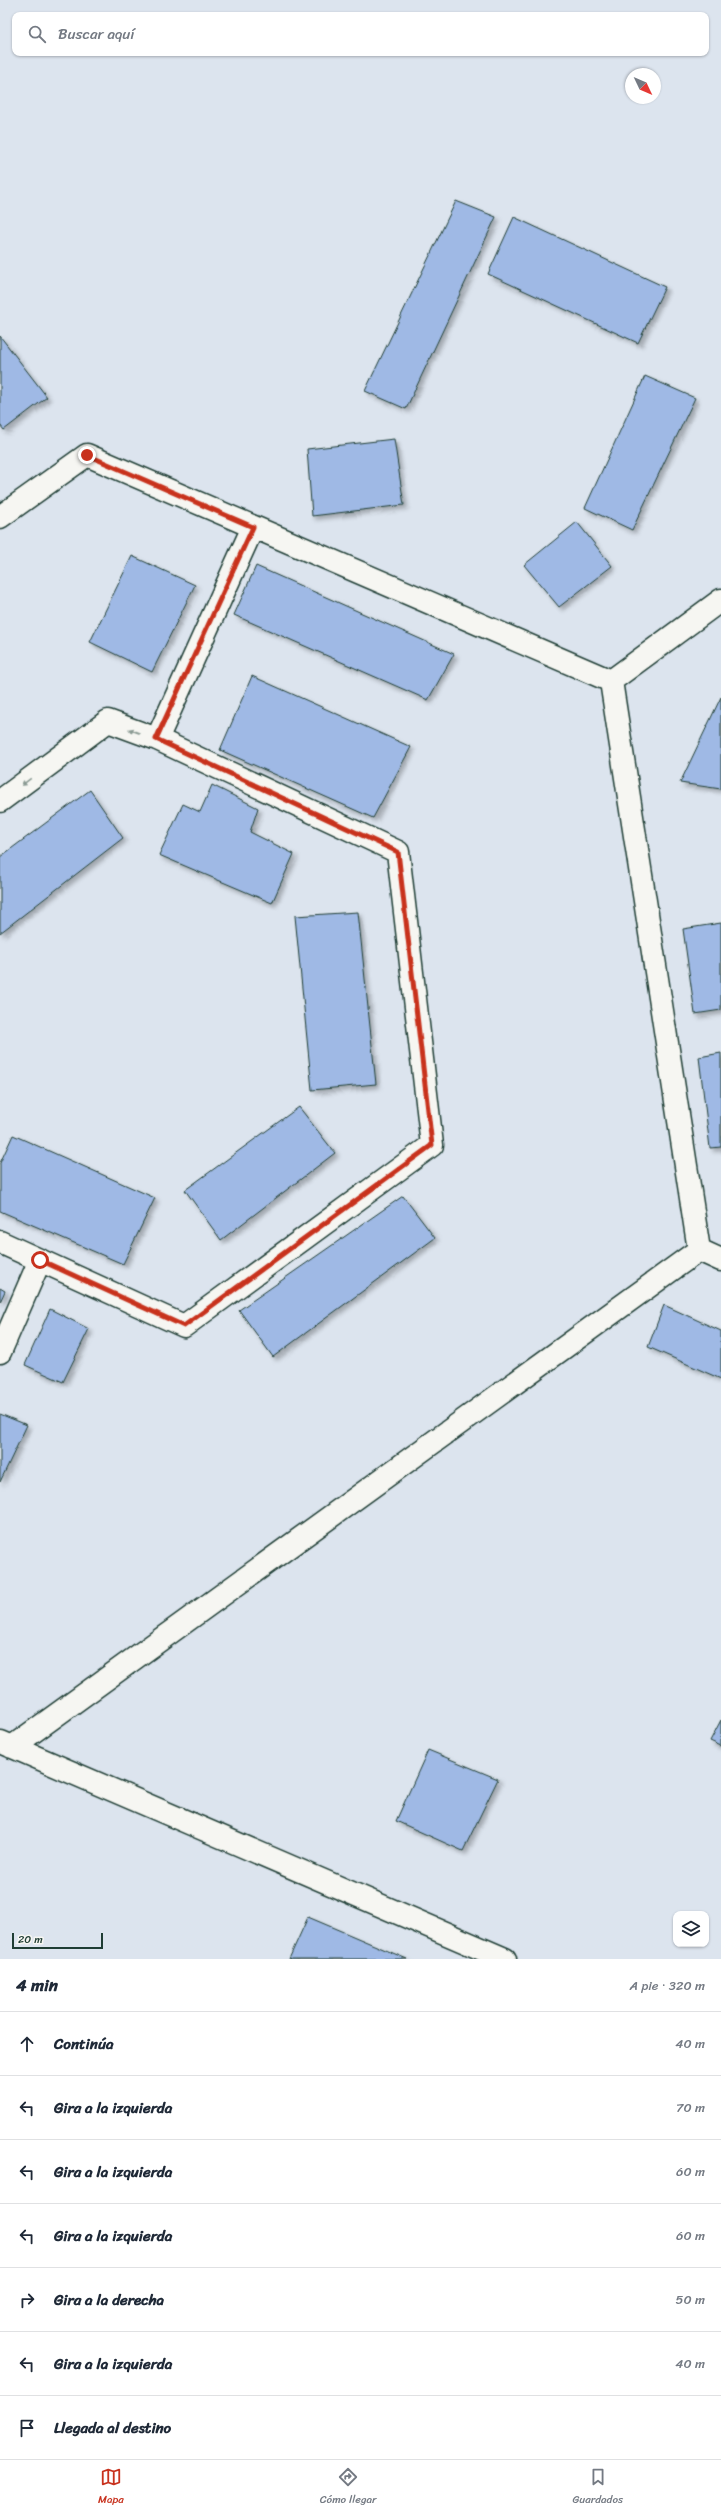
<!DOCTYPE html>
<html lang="es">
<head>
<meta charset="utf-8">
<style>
	:root { --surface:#fff; --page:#f6f6f7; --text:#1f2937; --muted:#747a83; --line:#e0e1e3; --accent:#c8321e }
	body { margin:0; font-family:Sriracha,sans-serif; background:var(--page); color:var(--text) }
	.controls { position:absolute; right:12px; bottom:12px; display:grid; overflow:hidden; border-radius:8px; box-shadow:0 1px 3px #0004 }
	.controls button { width:36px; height:36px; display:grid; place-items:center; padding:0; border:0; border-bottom:1px solid var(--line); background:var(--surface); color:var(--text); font:20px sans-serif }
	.compass { position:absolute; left:625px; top:68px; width:36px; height:36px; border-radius:50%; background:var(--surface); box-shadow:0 1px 3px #0004; rotate:134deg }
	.scale { position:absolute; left:12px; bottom:10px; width:91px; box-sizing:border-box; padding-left:4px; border:2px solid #1f3d34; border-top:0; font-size:11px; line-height:14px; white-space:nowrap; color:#1f3d34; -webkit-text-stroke:3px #f6f6f2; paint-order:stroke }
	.stop { position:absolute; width:12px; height:12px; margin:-9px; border:3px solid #c8321e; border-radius:50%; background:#fff }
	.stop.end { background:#c8321e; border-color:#fff; box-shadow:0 1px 4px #0008 }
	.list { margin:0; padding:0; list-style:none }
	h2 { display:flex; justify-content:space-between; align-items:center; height:52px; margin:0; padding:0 16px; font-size:17px }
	h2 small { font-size:13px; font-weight:400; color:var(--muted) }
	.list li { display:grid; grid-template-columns:26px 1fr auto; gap:12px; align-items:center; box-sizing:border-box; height:64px; padding:0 16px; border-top:1px solid var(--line) }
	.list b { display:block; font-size:15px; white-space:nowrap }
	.list em { font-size:13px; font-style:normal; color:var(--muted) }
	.icon { flex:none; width:22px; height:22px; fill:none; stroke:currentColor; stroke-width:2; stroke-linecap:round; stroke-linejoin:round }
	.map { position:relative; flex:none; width:721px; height:1959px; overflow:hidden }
	.search { position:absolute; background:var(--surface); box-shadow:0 1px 3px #0004; left:12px; right:12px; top:12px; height:44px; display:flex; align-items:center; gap:10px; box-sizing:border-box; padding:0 14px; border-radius:8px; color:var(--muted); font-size:15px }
	.sheet { height:500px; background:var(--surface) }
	nav { display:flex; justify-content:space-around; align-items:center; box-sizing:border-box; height:56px; border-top:1px solid var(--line); background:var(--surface); font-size:11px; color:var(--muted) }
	nav a { display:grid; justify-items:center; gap:2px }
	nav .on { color:var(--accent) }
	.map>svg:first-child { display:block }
	.building { fill:#9fb9e5; stroke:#1f3d34; filter:url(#shadow) }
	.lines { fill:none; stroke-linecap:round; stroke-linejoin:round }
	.minor-casing { stroke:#1f3d34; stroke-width:25 }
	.minor { stroke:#f6f6f2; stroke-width:22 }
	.oneway { fill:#8a9a93 }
	.route { stroke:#c8321e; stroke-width:5 }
</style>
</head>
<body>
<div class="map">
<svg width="721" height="1959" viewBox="0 0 721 1959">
	<defs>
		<filter id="shadow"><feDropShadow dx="3.5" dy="3.5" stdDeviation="2" flood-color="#0004"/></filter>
	</defs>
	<rect width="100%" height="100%" fill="#dce4ee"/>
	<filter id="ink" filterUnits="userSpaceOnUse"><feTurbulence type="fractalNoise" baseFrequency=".025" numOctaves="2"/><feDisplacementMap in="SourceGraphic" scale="8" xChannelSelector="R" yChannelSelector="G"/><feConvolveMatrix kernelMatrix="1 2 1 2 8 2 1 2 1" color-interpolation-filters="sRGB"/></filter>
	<g filter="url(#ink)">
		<!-- building -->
		<path class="building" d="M 456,201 L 496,217 L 406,409 L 365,391 Z
			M 514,217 L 665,287 L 638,343 L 488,274 Z
			M 0,336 L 47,397 L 4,430 L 0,425 Z
			M 645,376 L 695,398 L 632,530 L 585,508 Z
			M 394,439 L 404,505 L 312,516 L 307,449 Z
			M 577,522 L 612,566 L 559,607 L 524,565 Z
			M 132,556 L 195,585 L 152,672 L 90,642 Z
			M 256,566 L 454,654 L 428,700 L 234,615 Z
			M 252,676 L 411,747 L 373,818 L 220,750 Z
			M 721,697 L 721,789 L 680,783 Z
			M 212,785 L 258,808 L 250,832 L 294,854 L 272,903 L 159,855 L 183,804 L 200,812 Z
			M 90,790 L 123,838 L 0,933 L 0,857 Z
			M 358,912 L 376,1084 L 312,1090 L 295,916 Z
			M 721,923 L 721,1010 L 695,1014 L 683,929 Z
			M 721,1053 L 721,1147 L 710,1148 L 699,1057 Z
			M 299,1107 L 335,1153 L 221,1240 L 185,1190 Z
			M 13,1135 L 155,1198 L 123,1264 L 0,1211 L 0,1163 Z
			M 403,1196 L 435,1238 L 273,1357 L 239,1310 Z
			M 0,1288 L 5,1291 L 0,1302 Z
			M 664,1305 L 721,1331 L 721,1379 L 648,1347 Z
			M 50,1309 L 89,1329 L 63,1382 L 25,1365 Z
			M 0,1414 L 27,1425 L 0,1482 Z
			M 721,1720 L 721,1746 L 710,1741 Z
			M 428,1750 L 498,1779 L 463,1851 L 396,1821 Z
			M 308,1917 L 407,1959 L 289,1959 Z"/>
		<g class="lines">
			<!-- minor casing -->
			<g class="minor-casing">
				<path id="minor" d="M 0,517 L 87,455 L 611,681 L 721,600
					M 611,681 L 699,1250 L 721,1260
					M 157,739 L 253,527
					M 0,801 L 108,721 L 157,739 L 398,852 L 432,1145 L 184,1326 L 0,1242
					M 0,1352 L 40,1260
					M 1,1742 L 505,1959
					M 12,1747 L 699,1250"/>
			</g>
			<!-- minor -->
			<use href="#minor" class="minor"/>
		</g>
		<!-- one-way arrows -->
		<defs><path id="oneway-solid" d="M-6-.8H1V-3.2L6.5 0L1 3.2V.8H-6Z"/></defs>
		<g class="oneway">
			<use href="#oneway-solid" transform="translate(134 731) rotate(-159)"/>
			<use href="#oneway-solid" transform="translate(26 782) rotate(143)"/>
		</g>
	</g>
	<g class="lines" filter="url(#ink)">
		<!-- route -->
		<path class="route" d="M 40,1260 L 184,1326 L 432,1145 L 398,852 L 156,739 L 253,527 L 87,455"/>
	</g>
</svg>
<div class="controls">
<button><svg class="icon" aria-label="layers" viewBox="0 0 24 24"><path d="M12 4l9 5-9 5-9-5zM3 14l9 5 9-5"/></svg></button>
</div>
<svg class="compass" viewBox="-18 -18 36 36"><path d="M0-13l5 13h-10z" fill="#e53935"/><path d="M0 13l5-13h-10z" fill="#747a83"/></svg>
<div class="scale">20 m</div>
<div class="stop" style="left:40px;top:1260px"></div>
<div class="stop end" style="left:87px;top:455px"></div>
<div class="search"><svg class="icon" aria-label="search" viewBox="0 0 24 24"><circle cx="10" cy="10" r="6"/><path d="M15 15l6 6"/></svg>Buscar aquí</div>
</div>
<section class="sheet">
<h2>4 min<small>A pie · 320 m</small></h2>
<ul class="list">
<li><svg class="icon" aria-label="ahead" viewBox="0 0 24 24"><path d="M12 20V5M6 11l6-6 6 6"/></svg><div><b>Continúa</b></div><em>40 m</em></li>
<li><svg class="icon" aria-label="left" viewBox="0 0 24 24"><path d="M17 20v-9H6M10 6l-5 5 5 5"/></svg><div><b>Gira a la izquierda</b></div><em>70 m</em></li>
<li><svg class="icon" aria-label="left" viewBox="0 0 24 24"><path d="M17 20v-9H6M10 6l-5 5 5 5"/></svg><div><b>Gira a la izquierda</b></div><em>60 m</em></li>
<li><svg class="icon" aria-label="left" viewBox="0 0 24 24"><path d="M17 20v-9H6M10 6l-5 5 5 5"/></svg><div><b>Gira a la izquierda</b></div><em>60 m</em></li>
<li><svg class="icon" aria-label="right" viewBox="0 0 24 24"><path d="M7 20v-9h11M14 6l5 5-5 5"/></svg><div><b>Gira a la derecha</b></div><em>50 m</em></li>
<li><svg class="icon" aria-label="left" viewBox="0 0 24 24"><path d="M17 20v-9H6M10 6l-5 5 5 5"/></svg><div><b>Gira a la izquierda</b></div><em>40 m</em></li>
<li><svg class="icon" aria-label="arrive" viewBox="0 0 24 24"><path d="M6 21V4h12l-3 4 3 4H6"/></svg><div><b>Llegada al destino</b></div></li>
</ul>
</section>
<nav>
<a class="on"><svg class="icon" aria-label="map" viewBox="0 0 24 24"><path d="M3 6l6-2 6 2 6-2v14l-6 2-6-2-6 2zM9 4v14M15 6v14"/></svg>Mapa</a>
<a><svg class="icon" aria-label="directions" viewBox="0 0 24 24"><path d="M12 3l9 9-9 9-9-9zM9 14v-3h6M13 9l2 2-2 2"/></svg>Cómo llegar</a>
<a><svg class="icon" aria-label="saved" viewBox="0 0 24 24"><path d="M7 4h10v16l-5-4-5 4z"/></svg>Guardados</a>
</nav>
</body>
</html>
